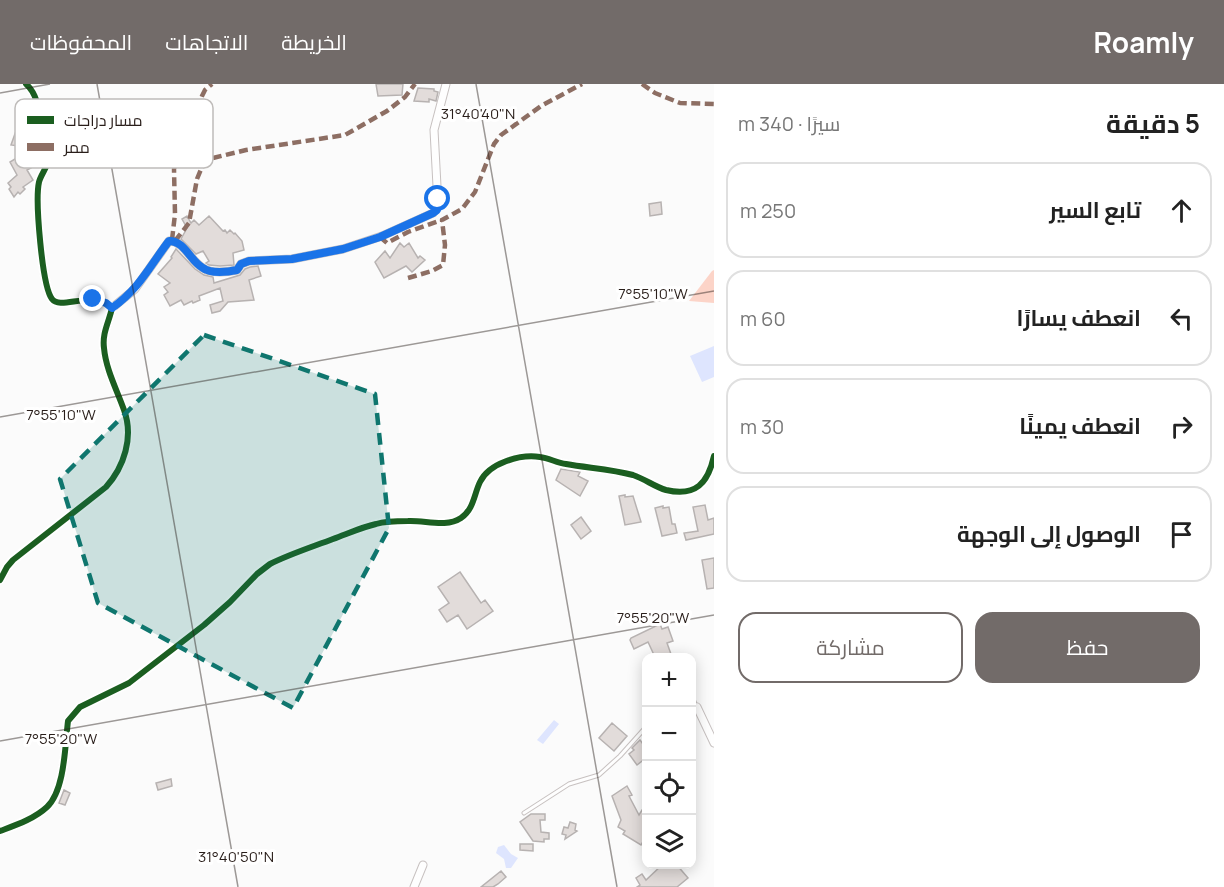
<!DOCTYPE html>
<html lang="ar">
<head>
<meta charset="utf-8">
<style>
	:root { --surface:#fff; --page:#f6f6f6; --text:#222; --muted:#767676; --line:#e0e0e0; --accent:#726b69 }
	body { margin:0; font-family:Manrope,Cairo,sans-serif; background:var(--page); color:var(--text); direction:rtl }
	.controls { position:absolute; right:18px; bottom:18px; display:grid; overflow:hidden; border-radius:12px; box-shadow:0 3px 15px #0003 }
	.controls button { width:54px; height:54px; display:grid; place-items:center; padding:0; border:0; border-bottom:2px solid var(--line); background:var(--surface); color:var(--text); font:30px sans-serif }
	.stop { position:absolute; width:18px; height:18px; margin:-14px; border:4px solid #1a73e8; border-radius:50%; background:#fff }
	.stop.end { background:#1a73e8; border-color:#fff; box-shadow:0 2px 6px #0008 }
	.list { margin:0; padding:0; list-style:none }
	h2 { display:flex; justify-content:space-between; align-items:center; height:78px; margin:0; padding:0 24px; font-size:26px }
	h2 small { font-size:20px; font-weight:400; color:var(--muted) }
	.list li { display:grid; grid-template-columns:39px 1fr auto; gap:18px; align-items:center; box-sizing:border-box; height:96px; margin:0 12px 12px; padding:0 12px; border:2px solid var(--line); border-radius:18px }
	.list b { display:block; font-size:22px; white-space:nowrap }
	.list em { font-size:20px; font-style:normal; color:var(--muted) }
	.actions { display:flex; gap:12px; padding:18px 24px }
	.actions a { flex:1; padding:14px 0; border:2px solid var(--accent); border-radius:18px; text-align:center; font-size:21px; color:var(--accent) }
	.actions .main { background:var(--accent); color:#fff }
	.icon { flex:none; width:33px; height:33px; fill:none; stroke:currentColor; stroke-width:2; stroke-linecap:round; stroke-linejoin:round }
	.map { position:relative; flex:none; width:714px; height:803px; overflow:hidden; direction:ltr }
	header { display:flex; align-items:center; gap:36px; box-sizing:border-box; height:84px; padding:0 30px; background:var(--accent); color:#fff }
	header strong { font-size:28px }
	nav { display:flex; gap:33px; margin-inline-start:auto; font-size:21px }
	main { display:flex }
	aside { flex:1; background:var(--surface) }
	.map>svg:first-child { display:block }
	.green { fill:#fcd4c8 }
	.water { fill:#dee5fe }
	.building { fill:#e2dcda; stroke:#b7b2b1; stroke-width:1.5 }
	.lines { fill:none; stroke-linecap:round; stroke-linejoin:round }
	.lane-casing { stroke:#c7c1c0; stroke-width:5 }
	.street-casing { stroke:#c7c1c0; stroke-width:9 }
	.lane { stroke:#fefefe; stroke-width:3 }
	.street { stroke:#fefefe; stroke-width:7 }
	.quiet { stroke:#8d6e63; stroke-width:4.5; stroke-dasharray:9 4.5; stroke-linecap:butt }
	.cycleway-casing { stroke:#fff; stroke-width:10 }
	.cycleway { stroke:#1b5e20; stroke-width:6 }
	.route { stroke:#1a73e8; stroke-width:8 }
	.marked { fill:#0f766e; fill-opacity:0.2; stroke:#0f766e; stroke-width:4.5; stroke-dasharray:12 8; stroke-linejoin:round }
	.ticks { fill:none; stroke:#291e1a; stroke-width:1.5; stroke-opacity:0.45 }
	.key { fill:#fff; stroke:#bfbcba; stroke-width:1.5 }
	.key-label { font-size:16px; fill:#291e1a }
	.ticks-label { font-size:15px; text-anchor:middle; fill:#291e1a; stroke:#fff; stroke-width:6; stroke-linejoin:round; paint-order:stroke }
</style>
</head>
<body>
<header>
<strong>Roamly</strong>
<nav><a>الخريطة</a><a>الاتجاهات</a><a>المحفوظات</a></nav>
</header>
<main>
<aside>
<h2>5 دقيقة<small>سيرًا · 340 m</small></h2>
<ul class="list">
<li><svg class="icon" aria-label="ahead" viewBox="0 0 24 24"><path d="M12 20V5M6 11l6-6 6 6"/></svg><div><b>تابع السير</b></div><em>250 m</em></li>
<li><svg class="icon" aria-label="left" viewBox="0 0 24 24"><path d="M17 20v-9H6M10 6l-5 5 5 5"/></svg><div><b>انعطف يسارًا</b></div><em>60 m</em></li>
<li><svg class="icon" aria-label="right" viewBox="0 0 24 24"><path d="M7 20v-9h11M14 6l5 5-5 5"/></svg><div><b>انعطف يمينًا</b></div><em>30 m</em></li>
<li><svg class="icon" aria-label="arrive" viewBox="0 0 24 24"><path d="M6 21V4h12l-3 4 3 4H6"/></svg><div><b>الوصول إلى الوجهة</b></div></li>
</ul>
<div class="actions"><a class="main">حفظ</a><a>مشاركة</a></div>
</aside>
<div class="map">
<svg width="714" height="803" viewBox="0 0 714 803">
	<rect width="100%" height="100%" fill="#fbfbfb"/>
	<!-- green -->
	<path class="green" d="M 714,186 L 714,219 L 689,217 L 712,187 Z"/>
	<!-- water -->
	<path class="water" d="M 714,262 L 714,293 L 702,298 L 690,272 Z
		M 554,636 L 559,640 L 543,660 L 537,656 Z
		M 504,761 L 511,770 L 518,774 L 511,784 L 506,784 L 504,775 L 496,769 L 498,763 Z"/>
	<!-- building -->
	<path class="building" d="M 376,0 L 403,0 L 402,11 L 378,12 Z
		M 418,4 L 434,5 L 434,7 L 438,8 L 436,17 L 429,15 L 429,18 L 414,17 Z
		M 32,45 L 33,55 L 27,56 L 26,63 L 11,61 L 16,47 Z
		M 18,73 L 21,78 L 26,75 L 31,84 L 27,86 L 33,96 L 23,103 L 25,105 L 20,110 L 18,108 L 14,113 L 9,105 L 11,103 L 8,99 L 17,91 L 10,78 Z
		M 661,118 L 662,130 L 650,132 L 649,120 Z
		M 187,132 L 191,139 L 194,136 L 199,141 L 209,132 L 223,147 L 225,146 L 227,149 L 230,146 L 234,150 L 235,149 L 242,157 L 244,166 L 233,169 L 234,181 L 220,182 L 209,181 L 206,179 L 209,177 L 203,167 L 196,170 L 181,155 L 187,144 L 182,135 Z
		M 400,159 L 404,163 L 409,159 L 418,174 L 420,172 L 425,176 L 412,188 L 406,182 L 384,194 L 375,178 L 385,167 L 390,174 Z
		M 176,165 L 195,185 L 204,191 L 213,193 L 214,199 L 240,191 L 245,185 L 250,183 L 258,182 L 261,192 L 249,196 L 254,216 L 228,218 L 220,227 L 212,229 L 210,221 L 223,217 L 220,204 L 199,212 L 200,216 L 193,219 L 192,217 L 184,221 L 181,216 L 170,222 L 164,211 L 168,208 L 164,203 L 170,199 L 158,190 L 172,174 L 171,173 Z
		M 561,385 L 580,388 L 578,392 L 588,397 L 580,412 L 556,396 Z
		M 625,411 L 625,413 L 633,412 L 641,438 L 625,441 L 619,412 Z
		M 705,421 L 708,436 L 714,434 L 714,450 L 686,456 L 684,449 L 698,447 L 693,423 Z
		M 663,422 L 663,424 L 669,423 L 672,440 L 675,440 L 677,449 L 662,452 L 655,424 Z
		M 581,433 L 591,447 L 581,455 L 571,441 Z
		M 714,474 L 714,504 L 707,505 L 702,476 Z
		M 460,488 L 481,519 L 485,516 L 493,527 L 467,545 L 458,531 L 447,538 L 439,526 L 449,519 L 438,503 Z
		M 660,540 L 662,545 L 668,543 L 673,557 L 667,559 L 672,573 L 655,573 L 648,558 L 634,565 L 630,556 L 631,554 Z
		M 612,639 L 627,652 L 614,667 L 599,654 Z
		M 640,656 L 643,660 L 646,657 L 646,674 L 637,681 L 629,670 L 634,666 L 632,664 Z
		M 171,695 L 172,702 L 158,706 L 156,699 Z
		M 627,702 L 632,711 L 629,712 L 639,731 L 642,726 L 646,729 L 646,752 L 641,761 L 623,750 L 625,747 L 618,743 L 621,736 L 612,712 Z
		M 64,706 L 70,709 L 65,721 L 59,719 Z
		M 531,730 L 545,730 L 545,736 L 540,736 L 541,748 L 549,749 L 549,755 L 544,755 L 544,758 L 533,757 L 520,738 Z
		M 570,738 L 576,740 L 575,746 L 577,747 L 565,755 L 566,751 L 562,750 L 564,743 L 568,744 Z
		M 520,760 L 533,760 L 533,767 L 520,766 Z
		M 663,780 L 676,780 L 688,794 L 677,803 L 637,803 L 640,801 L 636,794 L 642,790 L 646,796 Z
		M 501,787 L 506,793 L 498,800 L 493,803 L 481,803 Z"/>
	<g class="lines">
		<!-- lane casing -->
		<g class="lane-casing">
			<path id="lane" d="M 692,613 L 696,622
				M 524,729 L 569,700 L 599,691 L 620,672 L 646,643"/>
		</g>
		<!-- street casing -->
		<g class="street-casing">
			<path id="street" d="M 112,224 L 135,205 L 169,157 C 185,157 190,177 203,184 C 211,190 228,188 237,186 L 241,180 L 249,177 L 292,175 L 343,165 L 382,152 L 433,129 L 438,121 L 434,46 L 446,0
				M 0,496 L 7,483 L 13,476 L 106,403 C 124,383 134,353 124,326 C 117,306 106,286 104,264 C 102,249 109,238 112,224 C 92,205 61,227 52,215 C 42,202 35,116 39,98 C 41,90 49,81 49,73 C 49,66 44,58 43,51 C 39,34 40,12 26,0
				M 697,623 L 714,659
				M 0,747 C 16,741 34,735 47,723 C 65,706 65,661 68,637 L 80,623 L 129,599 L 204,541 L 230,518 L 257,490 L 270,480 C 290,470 312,463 333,455 C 347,450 362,443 376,440 C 386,437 398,437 408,437 C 425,436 446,444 461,434 C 474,425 474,410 480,398 C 489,379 520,370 540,373 C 549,374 557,379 566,380 C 588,384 611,385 633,391 C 645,395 655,403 666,406 C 696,413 708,399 714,372
				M 414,803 L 423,781"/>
		</g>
		<!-- lane -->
		<use href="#lane" class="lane"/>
		<!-- street -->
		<use href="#street" class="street"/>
		<!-- quiet -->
		<path class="quiet" d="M 642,0 L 655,9 L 680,19 L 714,20
			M 43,52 L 62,61 L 192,41
			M 380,153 L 387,159 L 408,148 L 442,136
			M 172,156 L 175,130 L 174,85 L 202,12 L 205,6 L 212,0
			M 175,157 L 189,139 L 197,95 L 202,83 L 213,74 L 246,66 L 345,51 L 387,27 L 405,13 L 415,0
			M 408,194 L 432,187 L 443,181 L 445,161 L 442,136 L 462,125 L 475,108 L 494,60 L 501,51 L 541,22 L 582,0"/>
		<!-- cycleway casing -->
		<g class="cycleway-casing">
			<path id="cycleway" d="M 0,496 L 7,483 L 13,476 L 106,403 C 124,383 134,353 124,326 C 117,306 106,286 104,264 C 102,249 109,238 112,224 C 92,205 61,227 52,215 C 42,202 35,116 39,98 C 41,90 49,81 49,73 C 49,66 44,58 43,51 C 39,34 40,12 26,0
				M 0,747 C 16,741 34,735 47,723 C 65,706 65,661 68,637 L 80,623 L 129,599 L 204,541 L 230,518 L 257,490 L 270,480 C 290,470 312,463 333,455 C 347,450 362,443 376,440 C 386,437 398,437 408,437 C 425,436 446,444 461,434 C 474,425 474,410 480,398 C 489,379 520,370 540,373 C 549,374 557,379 566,380 C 588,384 611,385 633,391 C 645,395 655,403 666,406 C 696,413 708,399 714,372"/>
		</g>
		<!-- cycleway -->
		<use href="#cycleway" class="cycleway"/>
	</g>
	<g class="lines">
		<!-- route -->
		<path class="route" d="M 93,215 L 106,219 L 112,224 C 140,204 149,183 169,157 C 185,157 190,177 203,184 C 211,190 228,188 237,186 L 241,180 L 249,177 L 292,175 L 343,165 L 380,153 L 433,129 L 437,126 L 438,115"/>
	</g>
	<!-- marked area -->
	<path class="marked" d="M 204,251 L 375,310 L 389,444 L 293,624 L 98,519 L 60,395 Z"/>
	<!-- ticks -->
	<path class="ticks" d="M 97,0 L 238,803M 476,0 L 617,803M 0,9 L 50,0M 0,333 L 714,207M 0,657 L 714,531"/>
	<!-- legend -->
	<rect x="15" y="15" width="198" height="69" rx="9" class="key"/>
	<rect x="27" y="32" width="27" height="8" fill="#1b5e20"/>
	<rect x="27" y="59" width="27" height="8" fill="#8d6e63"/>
	<g class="key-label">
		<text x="64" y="42">مسار دراجات</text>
		<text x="64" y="69">ممر</text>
	</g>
	<g class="ticks-label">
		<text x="478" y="35">31°40'40"N</text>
		<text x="653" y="215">7°55'10"W</text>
		<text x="61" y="336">7°55'10"W</text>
		<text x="653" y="539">7°55'20"W</text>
		<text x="61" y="660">7°55'20"W</text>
		<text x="236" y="778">31°40'50"N</text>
	</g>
</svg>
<div class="controls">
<button>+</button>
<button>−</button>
<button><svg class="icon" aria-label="locate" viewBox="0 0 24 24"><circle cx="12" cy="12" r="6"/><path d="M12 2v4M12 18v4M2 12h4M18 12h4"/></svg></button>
<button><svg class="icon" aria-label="layers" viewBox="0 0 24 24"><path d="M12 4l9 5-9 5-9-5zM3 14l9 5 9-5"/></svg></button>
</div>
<div class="stop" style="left:438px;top:115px"></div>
<div class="stop end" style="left:93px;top:215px"></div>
</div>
</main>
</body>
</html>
